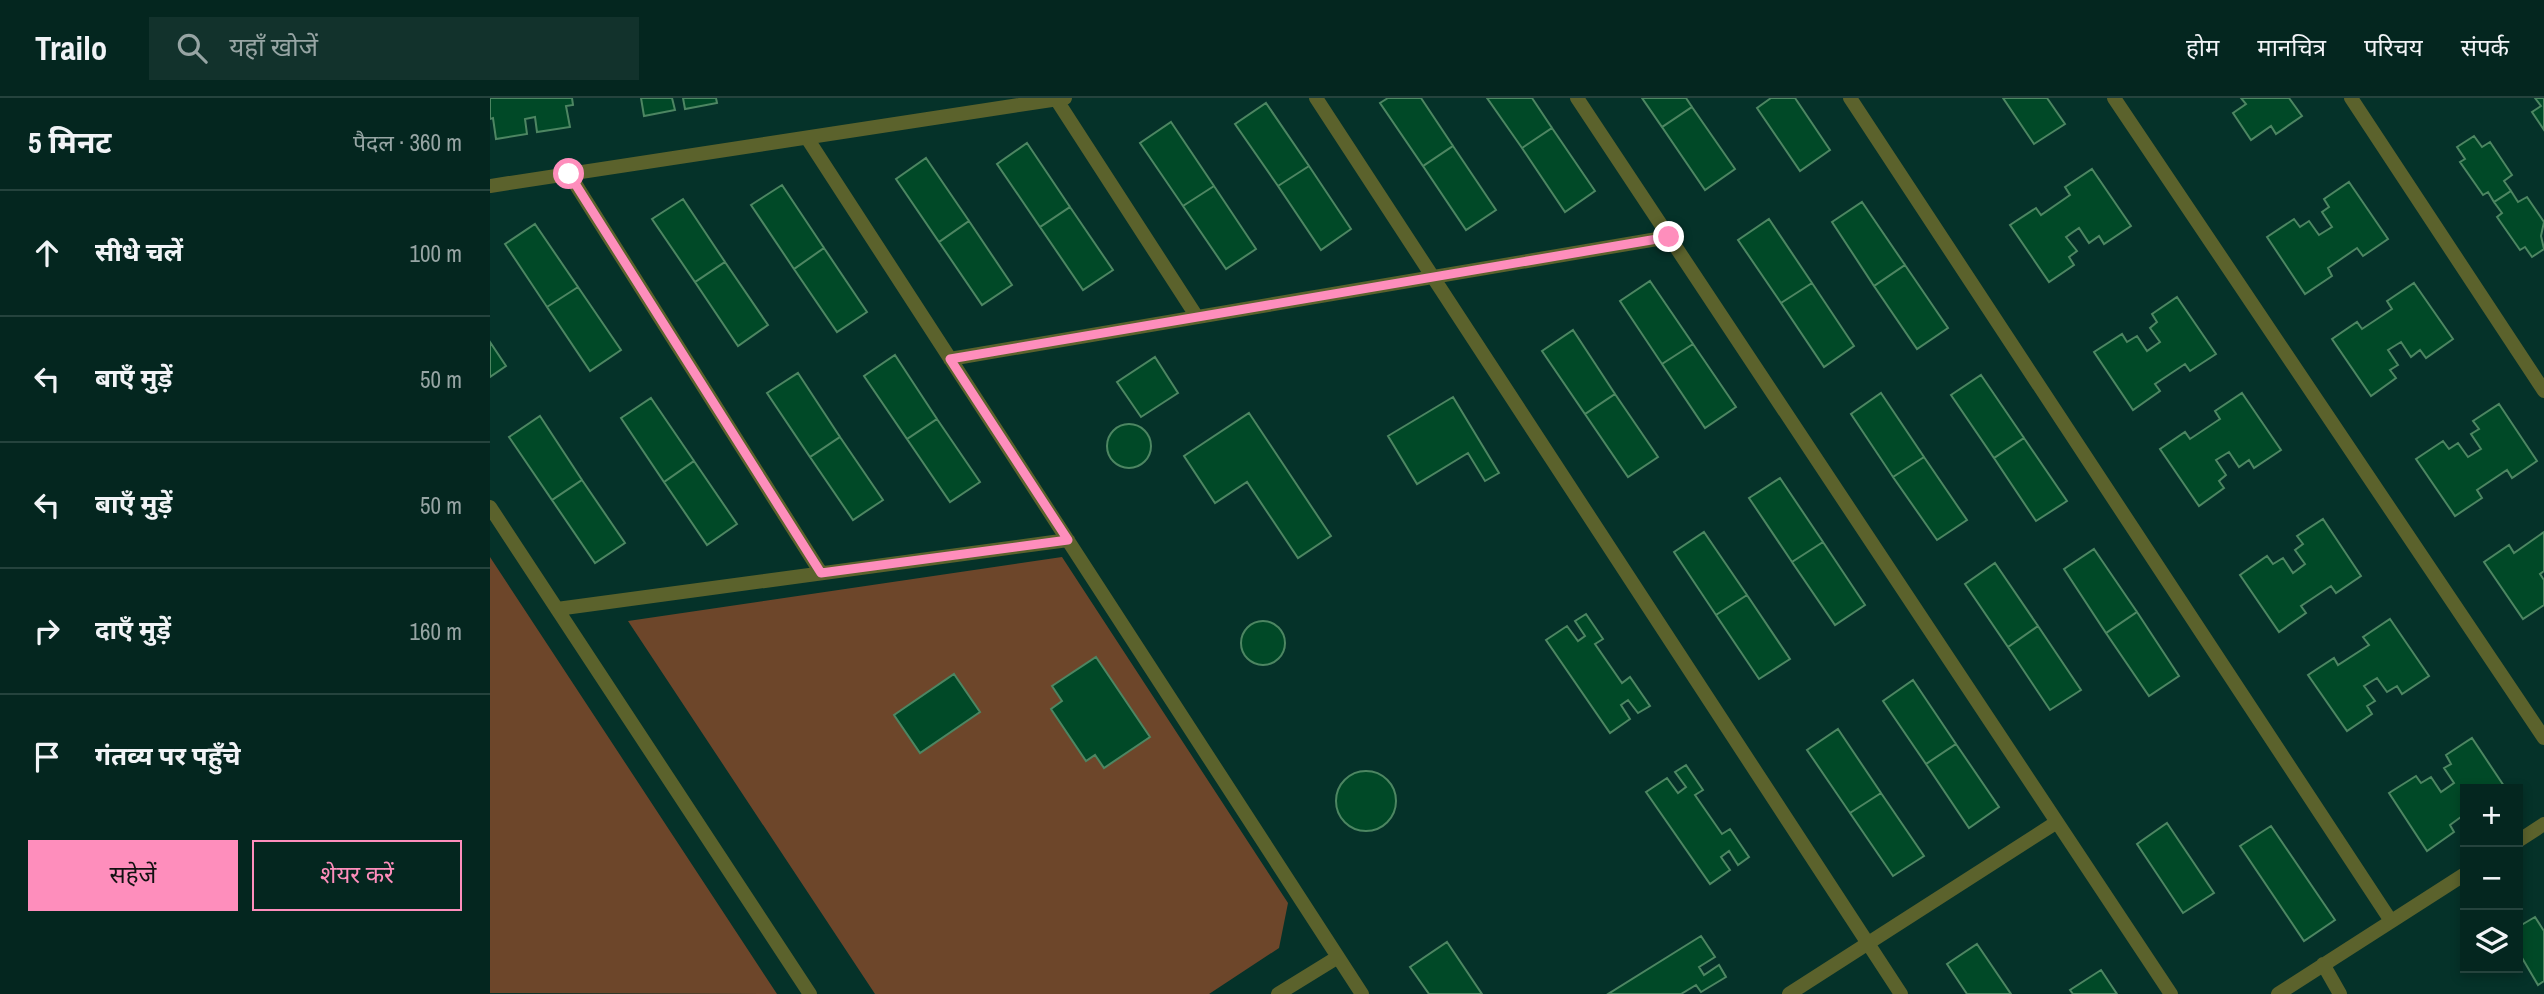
<!DOCTYPE html>
<html lang="hi">
<head>
<meta charset="utf-8">
<style>
	:root { --surface:#04261f; --page:#12322c; --text:#f1f3f6; --muted:#97a5a4; --line:#25433d; --accent:#fe8ebc }
	body { margin:0; font-family:"Archivo Narrow","Noto Sans Devanagari",sans-serif; background:var(--page); color:var(--text) }
	.controls { position:absolute; right:21px; bottom:21px; display:grid; overflow:hidden; border-radius:0px; box-shadow:0 4px 10px #0003 }
	.controls button { width:63px; height:63px; display:grid; place-items:center; padding:0; border:0; border-bottom:2px solid var(--line); background:var(--surface); color:var(--text); font:35px sans-serif }
	.stop { position:absolute; width:21px; height:21px; margin:-16px; border:5px solid #fe8ebc; border-radius:50%; background:#fff }
	.stop.end { background:#fe8ebc; border-color:#fff; box-shadow:0 2px 7px #0008 }
	.list { margin:0; padding:0; list-style:none }
	h2 { display:flex; justify-content:space-between; align-items:center; height:91px; margin:0; padding:0 28px; font-size:30px }
	h2 small { font-size:23px; font-weight:400; color:var(--muted) }
	.list li { display:grid; grid-template-columns:46px 1fr auto; gap:21px; align-items:center; box-sizing:border-box; height:126px; padding:0 28px; border-top:2px solid var(--line) }
	.list b { display:block; font-size:26px; white-space:nowrap }
	.list em { font-size:23px; font-style:normal; color:var(--muted) }
	.actions { display:flex; gap:14px; padding:21px 28px }
	.actions a { flex:1; padding:16px 0; border:2px solid var(--accent); border-radius:0px; text-align:center; font-size:24px; color:var(--accent) }
	.actions .main { background:var(--accent); color:#111 }
	.icon { flex:none; width:38px; height:38px; fill:none; stroke:currentColor; stroke-width:2; stroke-linecap:round; stroke-linejoin:round }
	.map { position:relative; flex:none; width:2054px; height:896px; overflow:hidden }
	header { display:flex; align-items:center; gap:42px; box-sizing:border-box; height:98px; padding:0 35px; background:var(--surface); border-bottom:2px solid var(--line) }
	header strong { font-size:33px }
	nav { display:flex; gap:38px; margin-inline-start:auto; font-size:24px }
	.search { width:490px; height:63px; background:var(--page); display:flex; align-items:center; gap:18px; box-sizing:border-box; padding:0 24px; border-radius:0px; color:var(--muted); font-size:26px }
	main { display:flex }
	aside { flex:1; background:var(--surface) }
	.map>svg:first-child { display:block }
	.green { fill:#6d462a }
	.building { fill:#004927; stroke:#4d8662; stroke-width:2 }
	.lines { fill:none; stroke-linecap:round; stroke-linejoin:round }
	.lane { stroke:#5b622c; stroke-width:14 }
	.route { stroke:#fe8ebc; stroke-width:9 }
</style>
</head>
<body>
<header>
<strong>Trailo</strong>
<div class="search"><svg class="icon" aria-label="search" viewBox="0 0 24 24"><circle cx="10" cy="10" r="6"/><path d="M15 15l6 6"/></svg>यहाँ खोजें</div>
<nav><a>होम</a><a>मानचित्र</a><a>परिचय</a><a>संपर्क</a></nav>
</header>
<main>
<aside>
<h2>5 मिनट<small>पैदल · 360 m</small></h2>
<ul class="list">
<li><svg class="icon" aria-label="ahead" viewBox="0 0 24 24"><path d="M12 20V5M6 11l6-6 6 6"/></svg><div><b>सीधे चलें</b></div><em>100 m</em></li>
<li><svg class="icon" aria-label="left" viewBox="0 0 24 24"><path d="M17 20v-9H6M10 6l-5 5 5 5"/></svg><div><b>बाएँ मुड़ें</b></div><em>50 m</em></li>
<li><svg class="icon" aria-label="left" viewBox="0 0 24 24"><path d="M17 20v-9H6M10 6l-5 5 5 5"/></svg><div><b>बाएँ मुड़ें</b></div><em>50 m</em></li>
<li><svg class="icon" aria-label="right" viewBox="0 0 24 24"><path d="M7 20v-9h11M14 6l5 5-5 5"/></svg><div><b>दाएँ मुड़ें</b></div><em>160 m</em></li>
<li><svg class="icon" aria-label="arrive" viewBox="0 0 24 24"><path d="M6 21V4h12l-3 4 3 4H6"/></svg><div><b>गंतव्य पर पहुँचे</b></div></li>
</ul>
<div class="actions"><a class="main">सहेजें</a><a>शेयर करें</a></div>
</aside>
<div class="map">
<svg width="2054" height="896" viewBox="0 0 2054 896">
	<rect width="100%" height="100%" fill="#053229"/>
	<!-- green -->
	<path class="green" d="M 0,459 L 287,896 L 0,895 Z
		M 572,459 L 798,805 L 789,850 L 719,896 L 385,896 L 138,523 Z"/>
	<!-- building -->
	<path class="building" d="M 0,0 L 82,0 L 83,7 L 76,8 L 80,29 L 47,34 L 45,19 L 35,21 L 37,36 L 6,41 L 3,20 L 0,21 Z
		M 151,0 L 182,0 L 185,12 L 154,18 Z
		M 193,0 L 226,0 L 227,5 L 195,11 Z
		M 898,0 L 931,0 L 963,48 L 933,68 L 890,5 Z
		M 997,0 L 1042,0 L 1062,30 L 1032,50 Z
		M 1152,0 L 1196,0 L 1202,9 L 1172,29 Z
		M 1281,0 L 1305,0 L 1340,52 L 1310,73 L 1267,10 Z
		M 1513,0 L 1557,0 L 1575,26 L 1544,46 Z
		M 1751,0 L 1799,0 L 1812,18 L 1786,36 L 1781,28 L 1761,42 L 1743,15 L 1756,6 Z
		M 2045,0 L 2054,0 L 2054,32 L 2042,14 L 2051,8 Z
		M 776,5 L 819,68 L 788,88 L 745,26 Z
		M 1202,9 L 1245,71 L 1215,92 L 1172,29 Z
		M 681,24 L 724,88 L 693,108 L 650,45 Z
		M 1062,30 L 1105,93 L 1075,114 L 1032,50 Z
		M 1984,38 L 1992,49 L 2000,44 L 2022,77 L 2014,83 L 2021,93 L 2004,104 L 1998,94 L 1993,97 L 1970,64 L 1975,61 L 1967,49 Z
		M 537,45 L 580,109 L 550,129 L 507,66 Z
		M 963,48 L 1006,112 L 976,132 L 933,68 Z
		M 436,60 L 479,123 L 449,144 L 406,81 Z
		M 819,68 L 861,131 L 831,152 L 788,88 Z
		M 1602,71 L 1641,128 L 1614,146 L 1609,138 L 1599,145 L 1589,130 L 1576,139 L 1587,153 L 1579,159 L 1584,167 L 1559,184 L 1520,127 L 1546,110 L 1551,117 L 1580,97 L 1575,89 Z
		M 1859,84 L 1898,141 L 1873,158 L 1867,150 L 1838,170 L 1842,178 L 1815,196 L 1777,139 L 1804,121 L 1810,129 L 1819,123 L 1829,137 L 1842,129 L 1832,114 L 1839,109 L 1834,101 Z
		M 292,87 L 334,150 L 304,171 L 261,107 Z
		M 724,88 L 766,151 L 736,171 L 693,108 Z
		M 2021,93 L 2028,104 L 2037,99 L 2054,124 L 2051,138 L 2054,151 L 2042,159 L 2035,149 L 2030,152 L 2007,119 L 2012,115 L 2004,104 Z
		M 193,101 L 235,164 L 205,184 L 162,121 Z
		M 1372,104 L 1415,167 L 1384,188 L 1342,124 Z
		M 580,109 L 623,172 L 593,192 L 550,129 Z
		M 1279,121 L 1322,185 L 1291,205 L 1248,142 Z
		M 479,123 L 522,187 L 492,207 L 449,144 Z
		M 45,126 L 88,189 L 57,209 L 15,146 Z
		M 334,150 L 377,214 L 347,234 L 304,171 Z
		M 235,164 L 278,227 L 248,248 L 205,184 Z
		M 1415,167 L 1458,230 L 1427,251 L 1384,188 Z
		M 1160,183 L 1203,246 L 1172,266 L 1130,203 Z
		M 1322,185 L 1364,248 L 1334,269 L 1291,205 Z
		M 1924,185 L 1963,241 L 1936,260 L 1930,252 L 1921,259 L 1911,244 L 1898,252 L 1908,267 L 1900,272 L 1906,280 L 1881,298 L 1842,241 L 1867,224 L 1872,231 L 1902,211 L 1897,203 Z
		M 88,189 L 131,252 L 100,273 L 57,209 Z
		M 1687,199 L 1726,256 L 1700,273 L 1695,266 L 1665,286 L 1670,293 L 1643,312 L 1604,254 L 1632,236 L 1637,244 L 1647,238 L 1657,253 L 1670,244 L 1660,230 L 1667,224 L 1662,216 Z
		M 1083,232 L 1125,296 L 1095,316 L 1052,253 Z
		M 0,244 L 16,268 L 0,279 Z
		M 1203,246 L 1246,309 L 1215,330 L 1172,266 Z
		M 405,257 L 447,321 L 417,341 L 374,278 Z
		M 665,259 L 688,295 L 651,319 L 627,284 Z
		M 308,275 L 350,339 L 320,359 L 277,295 Z
		M 1491,277 L 1534,340 L 1504,360 L 1461,297 Z
		M 1391,295 L 1434,359 L 1403,379 L 1361,316 Z
		M 1752,295 L 1791,352 L 1764,370 L 1759,362 L 1749,369 L 1739,354 L 1726,362 L 1736,377 L 1729,383 L 1734,390 L 1709,408 L 1670,351 L 1695,334 L 1700,341 L 1730,321 L 1725,313 Z
		M 1125,296 L 1168,359 L 1138,379 L 1095,316 Z
		M 963,299 L 1009,375 L 995,383 L 978,355 L 927,386 L 898,338 Z
		M 161,300 L 204,363 L 174,384 L 131,320 Z
		M 2009,306 L 2047,363 L 2022,380 L 2017,372 L 1987,392 L 1992,400 L 1965,418 L 1926,361 L 1953,343 L 1959,351 L 1968,345 L 1978,359 L 1991,351 L 1981,336 L 1989,331 L 1983,323 Z
		M 759,315 L 841,438 L 808,460 L 757,384 L 725,405 L 694,358 Z
		M 50,318 L 92,382 L 62,402 L 19,339 Z
		M 447,321 L 490,384 L 460,404 L 417,341 Z
		M617 348a22 22 0 1 1 44 0a22 22 0 1 1-44 0Z
		M 350,339 L 393,402 L 363,422 L 320,359 Z
		M 1534,340 L 1577,403 L 1546,423 L 1504,360 Z
		M 1434,359 L 1477,422 L 1447,442 L 1403,379 Z
		M 204,363 L 247,426 L 217,447 L 174,384 Z
		M 1290,380 L 1333,444 L 1302,464 L 1259,400 Z
		M 92,382 L 135,445 L 105,465 L 62,402 Z
		M 1833,421 L 1871,478 L 1846,495 L 1841,488 L 1811,508 L 1816,515 L 1789,534 L 1750,477 L 1777,458 L 1783,466 L 1793,460 L 1803,475 L 1815,466 L 1805,452 L 1813,446 L 1807,438 Z
		M 1214,434 L 1257,497 L 1226,517 L 1184,454 Z
		M 2054,434 L 2054,473 L 2050,476 L 2054,482 L 2054,507 L 2033,521 L 1994,464 L 2019,447 L 2024,455 Z
		M 1333,444 L 1375,507 L 1345,527 L 1302,464 Z
		M 1604,451 L 1647,514 L 1616,535 L 1574,471 Z
		M 1505,465 L 1548,528 L 1518,549 L 1475,486 Z
		M 1257,497 L 1300,561 L 1269,581 L 1226,517 Z
		M 1647,514 L 1689,578 L 1659,598 L 1616,535 Z
		M 1096,516 L 1113,541 L 1105,546 L 1132,585 L 1140,579 L 1160,608 L 1148,615 L 1138,602 L 1131,607 L 1140,621 L 1120,635 L 1056,542 L 1077,528 L 1088,543 L 1095,538 L 1085,523 Z
		M 1900,521 L 1939,578 L 1912,596 L 1907,588 L 1897,594 L 1887,580 L 1874,588 L 1885,603 L 1877,608 L 1882,616 L 1857,633 L 1818,577 L 1844,560 L 1848,567 L 1879,547 L 1873,539 Z
		M751 545a22 22 0 1 1 44 0a22 22 0 1 1-44 0Z
		M 1548,528 L 1591,592 L 1560,612 L 1518,549 Z
		M 606,559 L 660,639 L 614,670 L 605,657 L 596,663 L 561,611 L 572,603 L 562,588 Z
		M 464,576 L 490,614 L 430,655 L 404,617 Z
		M 1423,582 L 1466,646 L 1436,666 L 1393,603 Z
		M 1348,631 L 1391,695 L 1360,715 L 1317,652 Z
		M 1982,640 L 2016,691 L 1975,691 L 1975,716 L 1960,727 L 1964,734 L 1937,753 L 1899,695 L 1926,678 L 1931,685 L 1941,679 L 1951,694 L 1964,685 L 1954,670 L 1961,666 L 1956,657 Z
		M 1466,646 L 1509,709 L 1479,730 L 1436,666 Z
		M 1196,667 L 1213,692 L 1205,697 L 1232,736 L 1240,731 L 1259,759 L 1248,767 L 1239,753 L 1231,759 L 1240,772 L 1220,786 L 1156,694 L 1177,680 L 1188,695 L 1196,689 L 1185,674 Z
		M846 703a30 30 0 1 1 60 0a30 30 0 1 1-60 0Z
		M 1391,695 L 1434,758 L 1403,778 L 1360,715 Z
		M 1677,725 L 1724,795 L 1693,815 L 1647,746 Z
		M 1781,728 L 1845,822 L 1814,843 L 1750,748 Z
		M 2045,819 L 2054,833 L 2054,883 L 2048,887 L 2028,853 L 2028,829 Z
		M 1211,838 L 1225,859 L 1209,869 L 1214,877 L 1229,867 L 1236,879 L 1211,894 L 1206,887 L 1191,896 L 1118,896 Z
		M 957,844 L 992,896 L 939,896 L 920,869 Z
		M 1487,846 L 1521,896 L 1477,896 L 1457,866 Z
		M 1611,872 L 1627,896 L 1583,896 L 1580,892 Z"/>
	<g class="lines">
		<!-- lane -->
		<path class="lane" d="M 826,0 L 1411,896
			M 1087,0 L 1681,896
			M 1360,0 L 1901,823
			M 1624,0 L 2054,640
			M 1861,0 L 2054,293
			M 566,1 L 707,219
			M 317,40 L 872,896
			M 79,76 L 331,475
			M 0,88 L 575,0
			M 460,261 L 1179,139
			M 0,409 L 320,896
			M 67,511 L 578,442
			M 2028,743 L 2054,726
			M 1833,866 L 1850,896
			M 788,896 L 848,859
			M 1299,896 L 1567,724
			M 1788,896 L 1975,776"/>
	</g>
	<g class="lines">
		<!-- route -->
		<path class="route" d="M 79,76 L 331,475 L 578,442 L 460,261 L 1179,139"/>
	</g>
</svg>
<div class="controls">
<button>+</button>
<button>−</button>
<button><svg class="icon" aria-label="layers" viewBox="0 0 24 24"><path d="M12 4l9 5-9 5-9-5zM3 14l9 5 9-5"/></svg></button>
</div>
<div class="stop" style="left:79px;top:76px"></div>
<div class="stop end" style="left:1179px;top:139px"></div>
</div>
</main>
</body>
</html>
